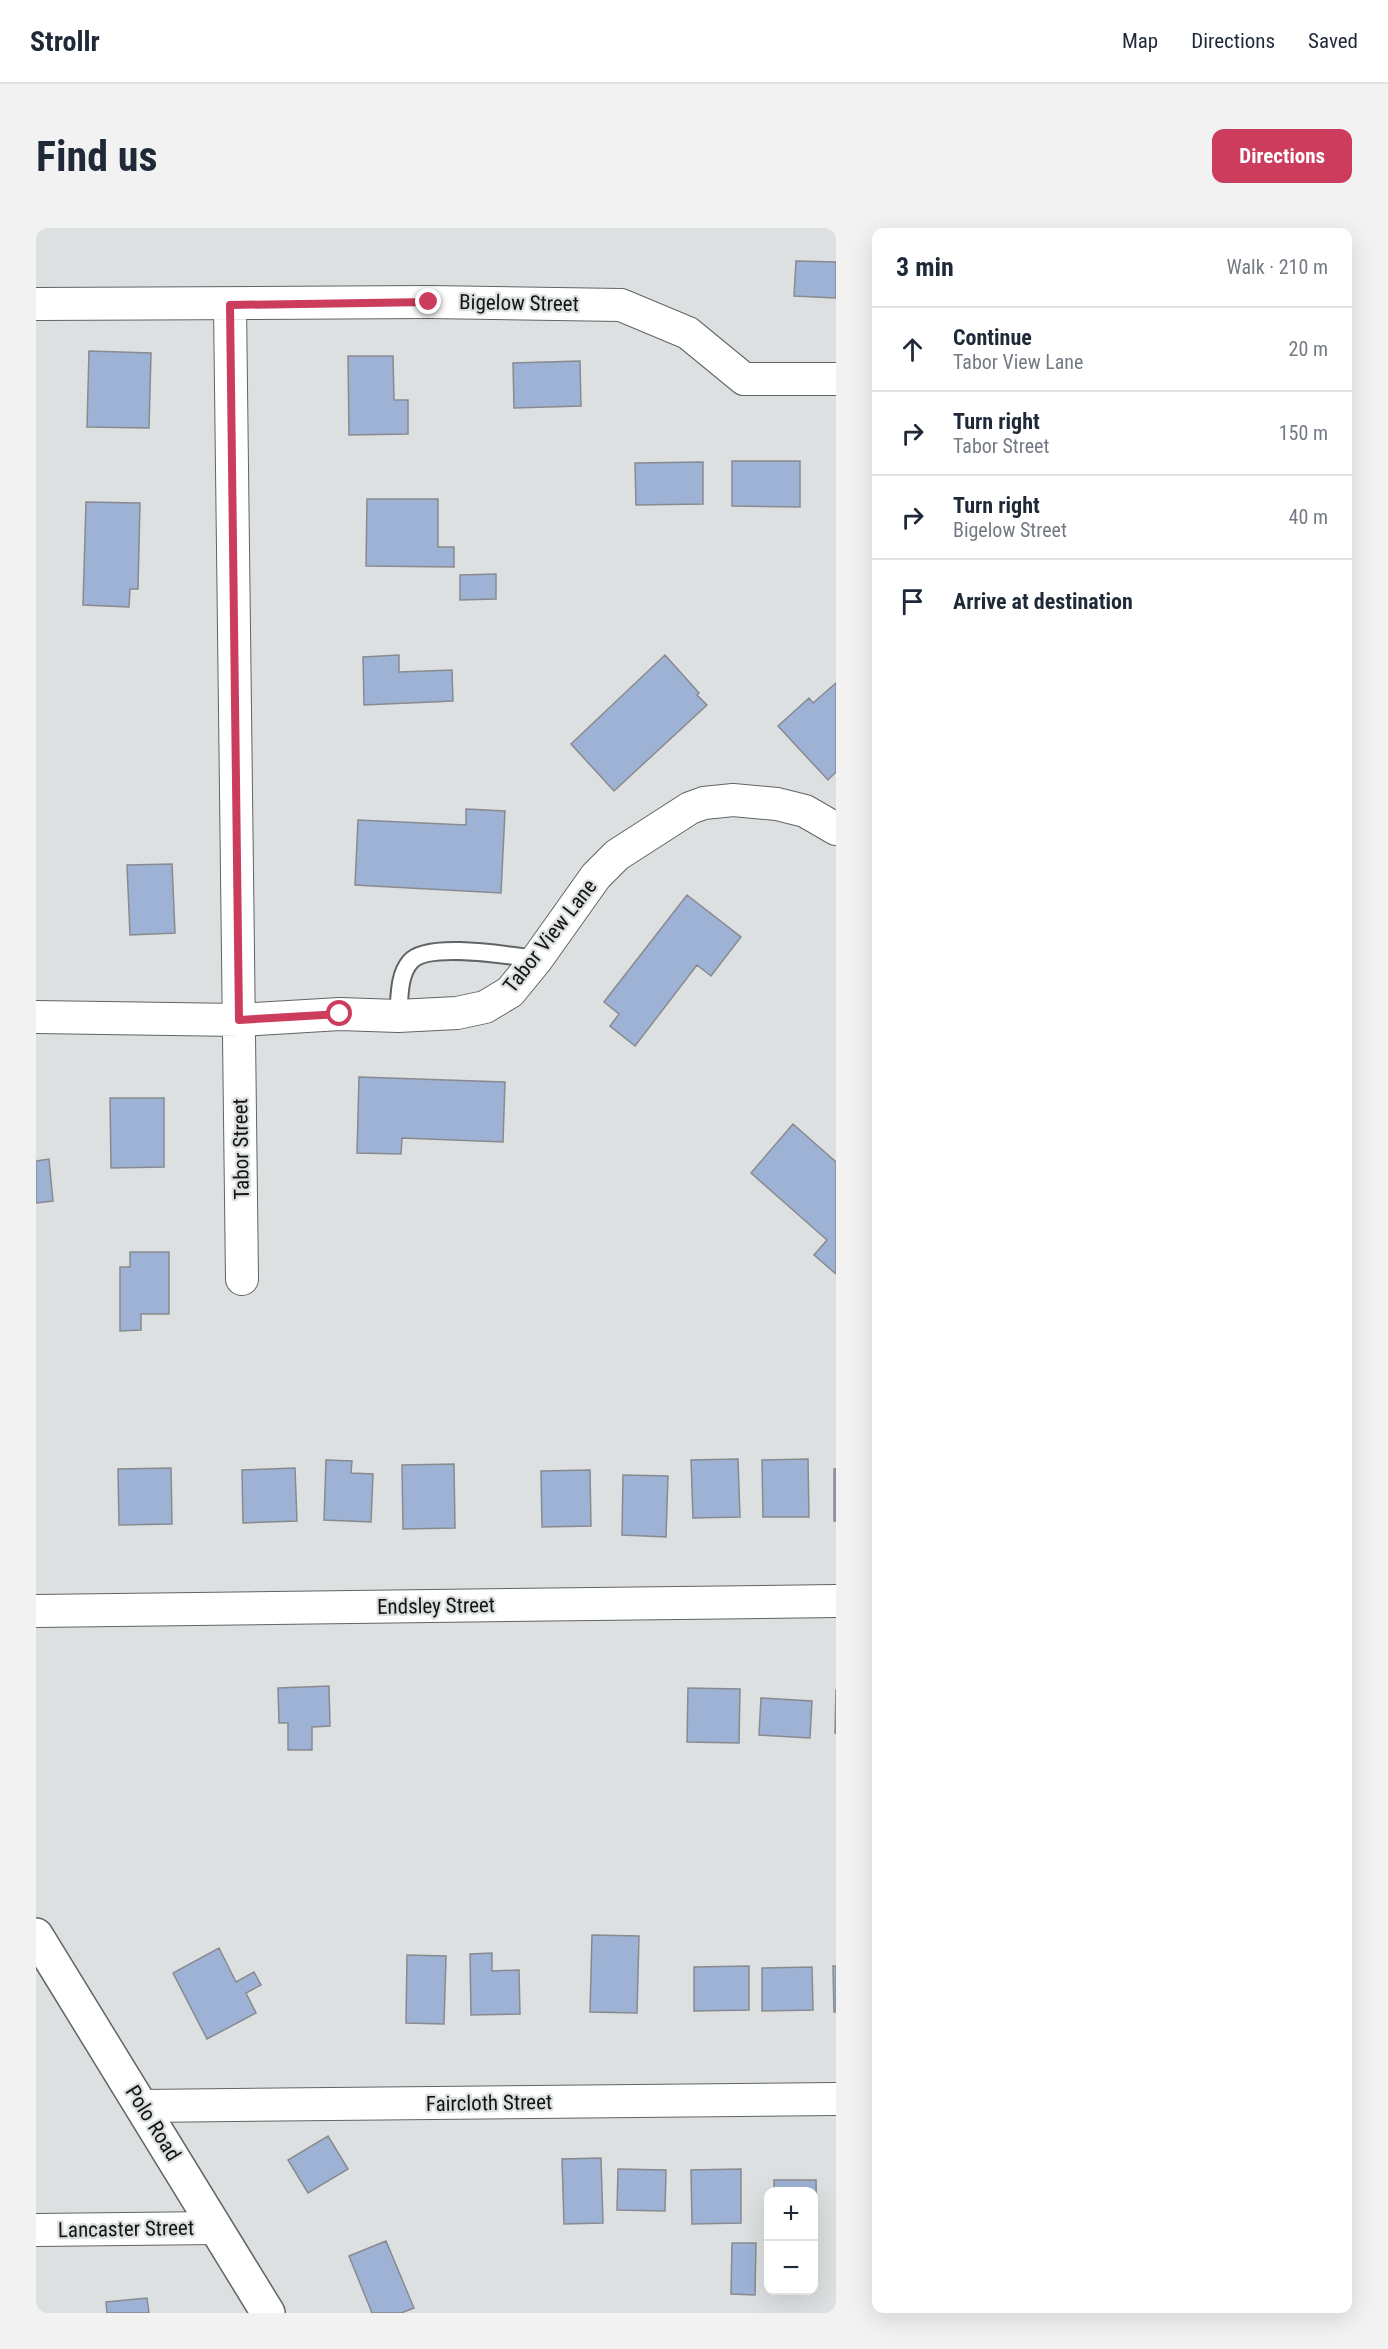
<!DOCTYPE html>
<html lang="en">
<head>
<meta charset="utf-8">
<style>
	:root { --surface:#fff; --page:#f2f2f3; --text:#1f2937; --muted:#747a83; --line:#e0e1e3; --accent:#cc3c5d }
	body { margin:0; font-family:"Roboto Condensed",sans-serif; background:var(--page); color:var(--text) }
	.controls { position:absolute; right:18px; bottom:18px; display:grid; overflow:hidden; border-radius:12px; box-shadow:0 6px 24px #0002 }
	.controls button { width:54px; height:54px; display:grid; place-items:center; padding:0; border:0; border-bottom:2px solid var(--line); background:var(--surface); color:var(--text); font:30px sans-serif }
	.stop { position:absolute; width:18px; height:18px; margin:-14px; border:4px solid #cc3c5d; border-radius:50%; background:#fff }
	.stop.end { background:#cc3c5d; border-color:#fff; box-shadow:0 2px 6px #0008 }
	.list { margin:0; padding:0; list-style:none }
	h2 { display:flex; justify-content:space-between; align-items:center; height:78px; margin:0; padding:0 24px; font-size:26px }
	h2 small { font-size:20px; font-weight:400; color:var(--muted) }
	.list li { display:grid; grid-template-columns:39px 1fr auto; gap:18px; align-items:center; box-sizing:border-box; height:84px; padding:0 24px; border-top:2px solid var(--line) }
	.list b { display:block; font-size:22px; white-space:nowrap }
	.list p { margin:0; font-size:20px; white-space:nowrap; color:var(--muted) }
	.list em { font-size:20px; font-style:normal; color:var(--muted) }
	.icon { flex:none; width:33px; height:33px; fill:none; stroke:currentColor; stroke-width:2; stroke-linecap:round; stroke-linejoin:round }
	.map { position:relative; flex:none; width:800px; height:2085px; overflow:hidden; border-radius:12px }
	header { display:flex; align-items:center; gap:36px; box-sizing:border-box; height:84px; padding:0 30px; background:var(--surface); border-bottom:2px solid var(--line) }
	header strong { font-size:28px }
	nav { display:flex; gap:33px; margin-inline-start:auto; font-size:21px }
	.intro { display:flex; align-items:center; justify-content:space-between; box-sizing:border-box; height:144px; padding:0 36px }
	h1 { margin:0; font-size:42px }
	.button { padding:15px 27px; border-radius:12px; background:var(--accent); color:#fff; font-size:21px; font-weight:700 }
	main { display:flex; gap:36px; padding:0 36px }
	aside { flex:1; background:var(--surface); border-radius:12px; box-shadow:0 6px 24px #0002 }
	.map>svg:first-child { display:block }
	.building { fill:#9db2d5; stroke:#898a8d; stroke-width:1.5 }
	.lines { fill:none; stroke-linecap:round; stroke-linejoin:round }
	.lane-casing { stroke:#616466; stroke-width:20 }
	.street-casing { stroke:#616466; stroke-width:34 }
	.secondary-casing { stroke:#616466; stroke-width:36 }
	.lane { stroke:#fff; stroke-width:16 }
	.street { stroke:#fff; stroke-width:32 }
	.secondary { stroke:#fff; stroke-width:33 }
	.route { stroke:#cc3c5d; stroke-width:8 }
	.labels { text-anchor:middle; dominant-baseline:central; stroke-width:4.5; stroke-linejoin:round; paint-order:stroke }
	.street-label { font-size:21px; fill:#141515; stroke:#dce0e1 }
</style>
</head>
<body>
<header>
<strong>Strollr</strong>
<nav><a>Map</a><a>Directions</a><a>Saved</a></nav>
</header>
<div class="intro"><h1>Find us</h1><a class="button">Directions</a></div>
<main>
<div class="map">
<svg width="800" height="2085" viewBox="0 0 800 2085">
	<rect width="100%" height="100%" fill="#dce0e1"/>
	<!-- building -->
	<path class="building" d="M 760,33 L 800,34 L 800,70 L 758,68 Z
		M 53,123 L 115,125 L 113,200 L 51,199 Z
		M 312,128 L 357,128 L 358,172 L 372,172 L 372,206 L 313,207 Z
		M 544,133 L 545,178 L 478,180 L 477,135 Z
		M 696,233 L 764,233 L 764,279 L 696,278 Z
		M 667,234 L 667,276 L 600,277 L 599,235 Z
		M 331,271 L 402,271 L 402,319 L 418,319 L 418,339 L 330,338 Z
		M 50,274 L 104,275 L 102,361 L 94,361 L 93,379 L 47,377 Z
		M 460,346 L 460,371 L 424,372 L 424,347 Z
		M 363,427 L 363,444 L 416,442 L 417,473 L 328,477 L 327,429 Z
		M 629,427 L 663,465 L 661,467 L 671,477 L 578,563 L 535,516 Z
		M 800,455 L 800,544 L 792,552 L 742,498 L 773,470 L 777,475 Z
		M 430,581 L 469,583 L 465,665 L 319,657 L 322,592 L 430,597 Z
		M 136,636 L 139,705 L 94,707 L 91,637 Z
		M 651,667 L 705,709 L 675,748 L 661,737 L 599,818 L 574,798 L 583,786 L 568,774 Z
		M 323,849 L 469,854 L 467,914 L 366,910 L 365,926 L 321,925 Z
		M 74,870 L 128,870 L 128,939 L 75,940 Z
		M 757,896 L 800,934 L 800,1046 L 778,1027 L 791,1012 L 715,945 Z
		M 13,931 L 17,973 L 0,975 L 0,933 Z
		M 94,1024 L 133,1024 L 133,1086 L 105,1086 L 105,1102 L 84,1103 L 84,1039 L 94,1039 Z
		M 702,1231 L 704,1289 L 657,1290 L 655,1232 Z
		M 772,1231 L 773,1289 L 727,1289 L 726,1232 Z
		M 290,1232 L 316,1233 L 315,1245 L 337,1246 L 335,1294 L 288,1292 Z
		M 418,1236 L 419,1300 L 367,1301 L 366,1237 Z
		M 135,1240 L 136,1296 L 83,1297 L 82,1241 Z
		M 259,1240 L 261,1293 L 207,1295 L 206,1242 Z
		M 798,1241 L 800,1241 L 800,1293 L 798,1293 Z
		M 554,1242 L 555,1298 L 506,1299 L 505,1243 Z
		M 587,1247 L 632,1248 L 630,1309 L 586,1307 Z
		M 293,1458 L 294,1498 L 276,1499 L 276,1522 L 252,1522 L 252,1495 L 243,1495 L 242,1460 Z
		M 652,1460 L 704,1461 L 703,1515 L 651,1514 Z
		M 800,1461 L 800,1505 L 799,1505 Z
		M 725,1470 L 776,1473 L 774,1510 L 723,1507 Z
		M 556,1707 L 603,1708 L 601,1785 L 554,1784 Z
		M 183,1720 L 200,1754 L 218,1744 L 225,1757 L 210,1765 L 220,1785 L 171,1811 L 137,1745 Z
		M 456,1725 L 456,1743 L 483,1742 L 484,1786 L 435,1787 L 434,1726 Z
		M 371,1727 L 410,1728 L 408,1796 L 370,1795 Z
		M 713,1738 L 713,1782 L 658,1783 L 658,1739 Z
		M 797,1738 L 800,1738 L 800,1784 L 798,1784 Z
		M 776,1739 L 777,1782 L 726,1783 L 726,1740 Z
		M 292,1908 L 312,1941 L 272,1965 L 252,1932 Z
		M 565,1930 L 567,1995 L 528,1996 L 526,1931 Z
		M 582,1941 L 630,1942 L 629,1983 L 581,1982 Z
		M 705,1941 L 705,1995 L 656,1996 L 655,1942 Z
		M 738,1952 L 780,1952 L 781,2008 L 778,2008 L 778,1964 L 738,1964 Z
		M 350,2013 L 378,2080 L 365,2085 L 336,2085 L 313,2028 Z
		M 696,2015 L 720,2015 L 719,2067 L 695,2066 Z
		M 111,2070 L 113,2085 L 71,2085 L 70,2074 Z"/>
	<g class="lines">
		<!-- lane casing -->
		<g class="lane-casing">
			<path id="lane" d="M 362,788 C 364,771 362,748 374,734 C 391,713 475,728 501,731"/>
		</g>
		<!-- street casing -->
		<g class="street-casing">
			<path id="street" d="M 0,76 L 393,74 L 585,77 L 652,105 L 708,151 L 800,151
				M 194,77 L 206,1051
				M 0,789 L 203,792 L 304,786 L 362,788 L 421,785 L 449,779 L 474,764 L 501,731 L 560,648 L 581,627 L 654,580 L 668,575 L 697,572 L 741,576 L 769,583 L 800,601
				M 0,1383 L 800,1373
				M 106,1878 L 800,1871
				M 0,2002 L 179,2000"/>
		</g>
		<!-- secondary casing -->
		<g class="secondary-casing">
			<path id="secondary" d="M 0,1707 L 232,2085"/>
		</g>
		<!-- lane -->
		<use href="#lane" class="lane"/>
		<!-- street -->
		<use href="#street" class="street"/>
		<!-- secondary -->
		<use href="#secondary" class="secondary"/>
	</g>
	<g class="lines">
		<!-- route -->
		<path class="route" d="M 304,786 L 203,792 L 194,77 L 393,74"/>
	</g>
	<g class="labels">
		<!-- street labels -->
		<g class="street-label">
			<text transform="translate(483 75) rotate(1)">Bigelow Street</text>
			<text transform="translate(514 708) rotate(-52)">Tabor View Lane</text>
			<text transform="translate(205 921) rotate(-91)">Tabor Street</text>
			<text transform="translate(400 1378) rotate(-1)">Endsley Street</text>
			<text transform="translate(453 1875) rotate(-1)">Faircloth Street</text>
			<text transform="translate(117 1895) rotate(58)">Polo Road</text>
			<text transform="translate(90 2001) rotate(-1)">Lancaster Street</text>
		</g>
	</g>
</svg>
<div class="controls">
<button>+</button>
<button>−</button>
</div>
<div class="stop" style="left:304px;top:786px"></div>
<div class="stop end" style="left:393px;top:74px"></div>
</div>
<aside>
<h2>3 min<small>Walk · 210 m</small></h2>
<ul class="list">
<li><svg class="icon" aria-label="ahead" viewBox="0 0 24 24"><path d="M12 20V5M6 11l6-6 6 6"/></svg><div><b>Continue</b><p>Tabor View Lane</p></div><em>20 m</em></li>
<li><svg class="icon" aria-label="right" viewBox="0 0 24 24"><path d="M7 20v-9h11M14 6l5 5-5 5"/></svg><div><b>Turn right</b><p>Tabor Street</p></div><em>150 m</em></li>
<li><svg class="icon" aria-label="right" viewBox="0 0 24 24"><path d="M7 20v-9h11M14 6l5 5-5 5"/></svg><div><b>Turn right</b><p>Bigelow Street</p></div><em>40 m</em></li>
<li><svg class="icon" aria-label="arrive" viewBox="0 0 24 24"><path d="M6 21V4h12l-3 4 3 4H6"/></svg><div><b>Arrive at destination</b></div></li>
</ul>
</aside>
</main>
</body>
</html>
